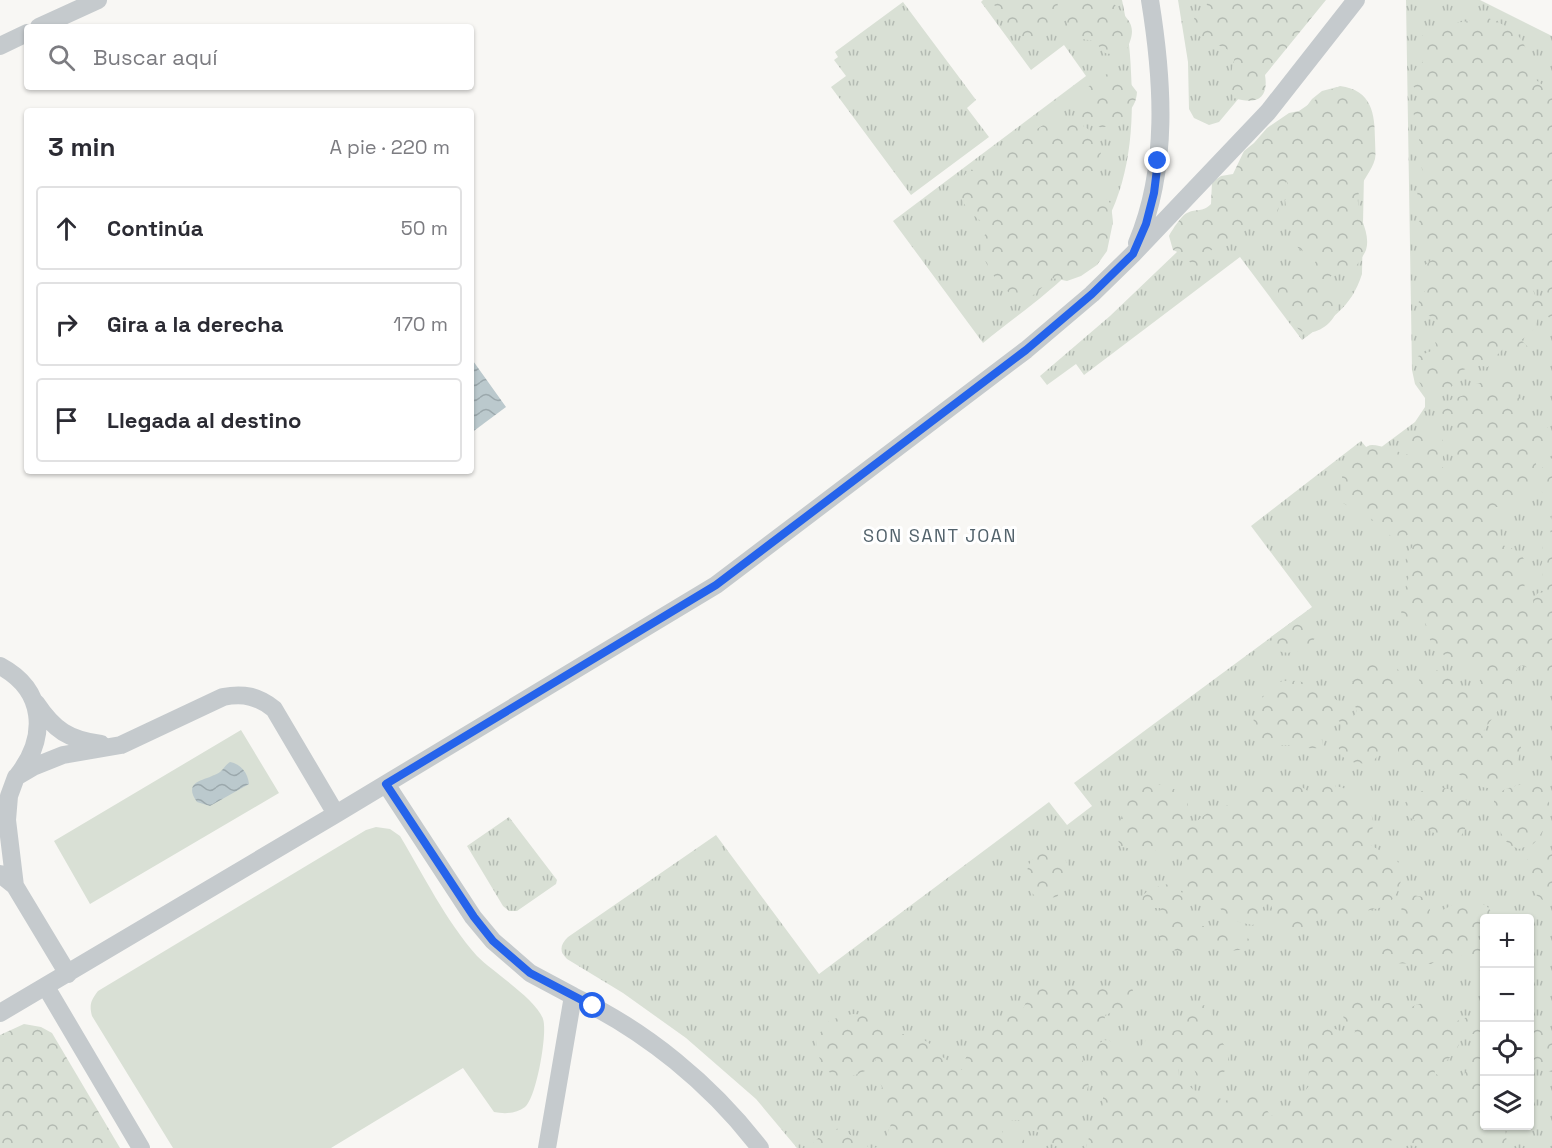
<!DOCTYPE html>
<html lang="es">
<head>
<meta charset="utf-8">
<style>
	:root { --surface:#fff; --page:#f2f2f3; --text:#2b2b33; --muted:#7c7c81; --line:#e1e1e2 }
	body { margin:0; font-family:"Space Grotesk",sans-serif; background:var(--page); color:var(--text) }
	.controls { position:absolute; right:18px; bottom:18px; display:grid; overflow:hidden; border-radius:6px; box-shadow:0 2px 4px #0004 }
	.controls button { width:54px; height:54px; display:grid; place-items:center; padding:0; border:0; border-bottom:2px solid var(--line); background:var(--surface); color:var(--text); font:30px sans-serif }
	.stop { position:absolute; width:18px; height:18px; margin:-14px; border:4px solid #2563eb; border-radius:50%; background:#fff }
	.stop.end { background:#2563eb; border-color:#fff; box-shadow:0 2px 6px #0008 }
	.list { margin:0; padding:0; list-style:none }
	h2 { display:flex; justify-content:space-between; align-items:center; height:78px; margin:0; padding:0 24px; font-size:26px }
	h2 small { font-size:20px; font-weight:400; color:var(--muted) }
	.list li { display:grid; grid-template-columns:39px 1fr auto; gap:18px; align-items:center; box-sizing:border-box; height:84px; margin:0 12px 12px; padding:0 12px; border:2px solid var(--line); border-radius:6px }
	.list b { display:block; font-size:22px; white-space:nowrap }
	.list em { font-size:20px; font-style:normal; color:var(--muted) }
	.icon { flex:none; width:33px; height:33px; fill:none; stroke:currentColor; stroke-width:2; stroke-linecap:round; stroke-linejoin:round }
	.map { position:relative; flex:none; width:1552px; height:1148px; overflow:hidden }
	.search { position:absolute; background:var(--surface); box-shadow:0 2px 4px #0004; left:24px; top:24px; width:450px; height:66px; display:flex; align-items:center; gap:15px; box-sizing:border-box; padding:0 21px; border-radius:6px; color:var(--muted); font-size:22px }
	.panel { position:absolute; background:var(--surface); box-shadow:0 2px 4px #0004; left:24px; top:108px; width:450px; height:366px; border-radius:6px }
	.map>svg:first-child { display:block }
	.grass { fill:url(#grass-tufts); fill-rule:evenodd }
	.forest { fill:url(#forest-crowns) }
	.park { fill:#d9e0d5 }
	.water { fill:url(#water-waves) }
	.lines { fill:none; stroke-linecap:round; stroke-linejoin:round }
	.lane { stroke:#c5cacd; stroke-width:18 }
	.route { stroke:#2563eb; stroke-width:8 }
	.labels { text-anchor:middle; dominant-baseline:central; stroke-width:6; stroke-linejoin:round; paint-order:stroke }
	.neighbourhood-label { font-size:18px; letter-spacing:1.5px; fill:#53636c; stroke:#fff }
</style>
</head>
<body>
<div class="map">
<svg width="1552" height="1148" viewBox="0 0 1552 1148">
	<defs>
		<pattern id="grass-tufts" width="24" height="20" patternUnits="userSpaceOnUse" patternTransform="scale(1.5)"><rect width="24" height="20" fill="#d9e0d5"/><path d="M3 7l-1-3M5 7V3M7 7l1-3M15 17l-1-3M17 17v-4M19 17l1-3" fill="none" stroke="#b3bab2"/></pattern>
		<pattern id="forest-crowns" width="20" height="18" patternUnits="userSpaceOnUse" patternTransform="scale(1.5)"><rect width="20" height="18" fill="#d9e0d5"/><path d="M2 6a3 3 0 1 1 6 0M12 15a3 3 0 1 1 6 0" fill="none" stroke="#b3bab2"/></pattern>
		<pattern id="water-waves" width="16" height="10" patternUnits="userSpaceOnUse" patternTransform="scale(1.5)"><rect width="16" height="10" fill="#bbc9cd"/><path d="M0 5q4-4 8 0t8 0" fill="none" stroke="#9ba8ac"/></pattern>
	</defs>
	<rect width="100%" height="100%" fill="#f8f7f4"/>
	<!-- grass -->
	<path class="grass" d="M 983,0 L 1122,0 C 1127,23 1130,48 1131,72 C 1135,142 1127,210 1077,264 C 1052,292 1012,319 983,343 L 893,221 L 1086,76 L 1064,45 L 1031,70 L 981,2 Z
		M 1178,0 L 1321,0 L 1219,122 L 1209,125 L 1194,118 L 1189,109 L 1188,62 Z
		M 1406,0 L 1480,0 L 1552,36 L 1552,1148 L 797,1148 L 756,1099 L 686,1038 L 623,993 L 567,959 C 559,951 560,945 568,937 L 716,835 L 819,974 L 1049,802 L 1067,825 L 1092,806 L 1074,783 L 1312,607 L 1251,526 L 1361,441 L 1372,454 L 1415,422 L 1425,407 L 1425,398 L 1415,384 L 1412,370 ZM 1484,918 L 1530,918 L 1530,1126 L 1484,1126 Z
		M 903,2 L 976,100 L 967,108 L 989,137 L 911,195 L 831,87 L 846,76 L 834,60 L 838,57 L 835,52 Z
		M 1337,87 L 1365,123 L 1362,274 C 1351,309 1330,319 1302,340 L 1240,257 L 1084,375 L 1076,364 L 1047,385 L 1040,376 L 1110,316 L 1178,251 L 1284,137 L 1312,99 L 1322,91 Z
		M 509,817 L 557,880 L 556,884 L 517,911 L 509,911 L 503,906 L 467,846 Z"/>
	<!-- forest -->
	<path class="forest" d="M 992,0 L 1057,0 L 1058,7 C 1056,13 1052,18 1048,23 C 1045,28 1041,35 1036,37 C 1019,45 997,13 992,0 Z
		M 1077,0 L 1111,0 C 1127,21 1140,22 1126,51 L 1116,55 L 1105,53 L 1094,41 L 1082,39 L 1072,34 L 1067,25 L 1067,9 Z
		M 1204,0 L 1326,0 L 1265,75 C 1269,99 1256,105 1234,98 L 1228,86 L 1235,56 C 1223,42 1204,45 1190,27 L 1198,11 L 1209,8 Z
		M 1488,18 C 1502,23 1524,34 1526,51 C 1528,60 1525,65 1530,73 C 1535,81 1545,86 1552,92 L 1552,295 L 1546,292 L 1540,285 L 1536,285 L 1533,290 L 1535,295 L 1540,300 L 1552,300 L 1552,319 L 1543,314 L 1539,308 C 1538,324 1535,331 1521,340 L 1531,350 L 1532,357 L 1527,361 L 1520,359 L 1511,344 L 1503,349 L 1496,356 L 1489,357 L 1490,362 L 1488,367 L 1476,365 L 1463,370 C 1456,386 1446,394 1428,395 C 1416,382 1416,372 1418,356 L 1437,349 L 1433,334 L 1439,321 L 1422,312 L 1418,305 L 1420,297 L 1428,287 L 1421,268 L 1436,257 L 1433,250 C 1415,245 1409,227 1425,216 C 1410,203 1420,187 1423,171 L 1415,153 L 1420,144 L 1413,111 L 1421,94 L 1412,85 C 1412,74 1414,68 1423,62 C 1421,55 1417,46 1421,38 C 1428,24 1473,21 1488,18 Z
		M 1116,73 L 1127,79 L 1137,92 C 1136,112 1119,121 1102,128 C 1080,120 1077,117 1080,94 L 1102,75 Z
		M 1340,86 C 1372,90 1375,114 1375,140 C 1375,146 1376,153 1375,159 C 1372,171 1362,180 1359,192 C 1353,212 1372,230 1366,250 C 1363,257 1357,264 1354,270 L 1344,271 L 1338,270 L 1330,277 C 1331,286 1338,294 1338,304 C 1336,334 1286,347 1296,310 C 1277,310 1274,293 1282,278 L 1311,269 L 1316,261 L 1314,254 L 1304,252 L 1298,248 C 1296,238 1294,227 1289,218 L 1291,211 L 1286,206 L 1285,200 L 1296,191 L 1289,187 L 1286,181 L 1286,189 L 1281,198 L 1275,223 L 1263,232 L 1256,229 L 1250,224 L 1244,225 L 1244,231 L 1241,235 L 1231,233 L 1230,245 L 1215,248 L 1210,251 L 1202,265 L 1194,267 L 1184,255 L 1173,250 L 1169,236 C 1172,230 1182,215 1187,213 C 1197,208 1202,213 1211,204 L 1212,182 L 1221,176 L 1233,174 L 1244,151 L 1254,143 L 1267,128 L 1289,113 L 1299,111 L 1328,91 Z
		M 1061,117 C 1076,121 1103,132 1101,152 C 1101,156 1096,160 1096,164 C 1094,172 1096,181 1096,188 L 1111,204 L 1113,222 L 1107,251 L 1097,265 L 1081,276 L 1067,281 L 1052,278 L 1035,294 L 1025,299 C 1021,297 1015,296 1011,294 C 998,285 979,258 981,241 C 983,234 989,232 994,229 C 973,218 945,194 969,170 C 983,169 989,173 994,186 L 999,180 L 1007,178 C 1004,163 1002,139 1021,131 C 1026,130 1031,132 1035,130 C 1045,124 1050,121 1061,117 Z
		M 1502,377 C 1513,380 1514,387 1517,397 L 1525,401 L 1525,408 L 1531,418 L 1541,421 L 1548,428 L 1547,446 L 1543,450 L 1530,454 L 1535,460 L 1537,468 L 1541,469 L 1552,458 L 1552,498 L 1548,498 L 1542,492 L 1540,478 L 1535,477 L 1534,488 L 1513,507 L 1493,507 L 1491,515 L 1500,529 L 1502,545 C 1538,555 1523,575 1523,603 L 1534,608 L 1533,599 L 1538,593 L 1546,592 L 1541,566 L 1544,556 L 1542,544 L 1551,542 L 1550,525 L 1552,515 L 1552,678 L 1543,679 L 1537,671 L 1521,665 L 1513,674 L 1511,697 C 1498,707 1490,723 1480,736 L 1498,730 L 1510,732 C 1513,734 1518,738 1520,742 C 1526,756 1502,788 1488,788 C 1476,788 1459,770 1441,768 C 1422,766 1412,781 1398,764 L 1398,747 L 1392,750 L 1379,745 L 1378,755 L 1372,763 C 1340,766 1333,752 1342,724 L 1336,718 L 1324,723 L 1320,730 L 1323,746 C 1310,752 1305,745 1292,745 C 1281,745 1270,746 1261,739 C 1241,725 1265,685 1283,681 C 1302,678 1320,688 1334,698 C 1341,703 1346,713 1352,719 L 1357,711 L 1349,689 L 1359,668 L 1368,660 C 1390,661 1402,666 1407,688 L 1418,684 L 1421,674 C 1452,659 1453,691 1477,692 L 1481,676 L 1473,660 L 1463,664 C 1451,660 1438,653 1431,642 C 1428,636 1429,629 1425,623 L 1413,622 L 1402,617 L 1400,604 L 1410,573 L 1405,563 L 1407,553 L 1413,546 L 1416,529 C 1393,546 1395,539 1377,523 C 1367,515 1354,510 1343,503 C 1340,483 1340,457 1363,449 C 1366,447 1369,445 1372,445 C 1381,445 1400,453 1410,455 C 1409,452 1408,449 1408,446 C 1409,429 1437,423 1442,439 C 1445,446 1442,459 1442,467 L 1449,472 L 1458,465 L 1454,439 L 1457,428 L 1455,419 L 1441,413 L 1442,405 C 1446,401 1463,395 1469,394 L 1476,384 Z
		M 1300,616 C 1311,618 1315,619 1320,630 C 1312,647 1294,658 1276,650 L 1271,637 Z
		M 1275,781 L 1296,783 L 1309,792 C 1313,790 1318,786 1322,786 C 1344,782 1370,799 1373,821 C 1374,828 1369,837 1370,845 L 1396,859 L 1403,871 C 1401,881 1399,893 1391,901 C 1385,908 1379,908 1370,910 C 1346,915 1343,932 1322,905 C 1316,923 1310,926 1293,933 C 1277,927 1274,916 1270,901 L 1262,908 L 1260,919 L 1253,925 C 1237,923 1228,918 1218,906 C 1185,899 1183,880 1181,851 C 1166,855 1158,854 1146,845 L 1137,850 L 1122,847 C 1111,831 1118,831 1122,815 C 1123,809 1123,802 1124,795 L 1147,784 L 1164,785 L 1176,790 L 1188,803 L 1188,828 L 1215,807 L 1230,805 C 1245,788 1252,784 1275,781 Z
		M 1524,784 C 1552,785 1552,800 1546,824 C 1543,830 1538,840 1533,844 C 1529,846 1523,847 1519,849 C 1515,847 1510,846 1507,842 C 1499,834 1488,804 1497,795 C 1504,788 1515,786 1524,784 Z
		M 1432,788 C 1467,786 1479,807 1461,836 L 1450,839 L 1437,835 L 1406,815 L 1403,807 C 1409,794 1420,792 1432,788 Z
		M 1048,850 C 1063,854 1073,864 1068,880 C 1067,886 1060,892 1057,897 L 1038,899 L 1026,887 C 1027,865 1027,859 1048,850 Z
		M 1542,850 L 1552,851 L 1552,905 C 1532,897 1526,882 1526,861 L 1532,855 Z
		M 1164,884 L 1176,886 L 1184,895 L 1180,907 L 1185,919 L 1197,925 L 1244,933 L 1250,941 C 1242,957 1220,950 1209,940 C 1207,943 1206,946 1203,948 C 1185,962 1144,943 1162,915 L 1160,908 L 1151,908 L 1142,903 L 1143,895 L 1148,891 Z
		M 1413,895 L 1423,897 L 1431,904 L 1429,915 L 1439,918 L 1441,911 L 1456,903 L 1463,905 L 1469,901 C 1483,903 1490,905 1494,918 L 1484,918 L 1484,931 L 1465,926 L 1466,934 L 1474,941 L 1484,939 L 1484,972 L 1480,971 L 1459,954 L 1449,953 L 1431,964 L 1382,963 L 1374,955 L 1371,947 C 1382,935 1395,928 1409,922 C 1402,914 1399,909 1403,898 Z
		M 1042,983 L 1051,985 L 1057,989 L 1128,985 L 1133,990 L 1132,1005 L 1105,1015 C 1104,1036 1094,1037 1076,1045 L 1090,1078 L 1076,1137 L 1071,1145 L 1059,1148 L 1036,1131 L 1028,1131 L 1019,1120 L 1007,1121 L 1002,1129 L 1003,1136 L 1012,1140 L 1021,1137 L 1031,1148 L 871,1148 L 887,1146 L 886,1138 L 892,1121 C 881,1109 878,1102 882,1087 L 876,1076 L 877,1058 C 873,1062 870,1069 865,1071 C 833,1087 817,1068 816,1038 L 830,1020 L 852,1014 L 869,1015 L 879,1024 L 886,1039 L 903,1034 L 921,1038 L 933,1046 L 941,1056 L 962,1070 C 970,1039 990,1018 1022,1012 L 1030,992 Z
		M 1360,1000 L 1373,1003 L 1379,1006 C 1391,1000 1398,1002 1409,1009 C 1422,999 1435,1004 1446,1015 L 1447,1023 C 1463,1022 1472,1012 1484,1012 L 1484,1034 L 1469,1034 L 1462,1032 C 1461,1047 1451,1061 1436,1066 L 1434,1073 L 1453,1083 C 1470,1075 1469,1062 1475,1046 L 1484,1042 L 1484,1126 L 1505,1126 L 1507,1145 L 1504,1148 L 1418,1148 L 1418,1143 L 1412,1146 L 1398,1138 L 1387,1142 L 1384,1148 L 1086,1148 L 1090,1134 L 1101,1123 C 1101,1113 1103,1106 1103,1097 C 1104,1086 1100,1085 1103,1072 L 1093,1056 L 1096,1046 L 1104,1040 C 1114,1041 1121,1044 1127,1053 L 1138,1051 C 1151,1030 1159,1032 1182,1030 C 1185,1021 1183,1013 1188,1005 L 1199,1004 L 1210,1007 L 1213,1016 L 1210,1026 C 1214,1032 1221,1039 1224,1045 C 1236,1067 1221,1083 1198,1080 L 1193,1066 L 1182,1064 L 1178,1069 L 1180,1082 L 1189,1086 L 1202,1097 L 1214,1096 L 1226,1101 L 1233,1094 L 1243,1089 L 1255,1093 L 1271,1116 L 1281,1115 L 1292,1107 L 1309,1086 L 1308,1037 L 1316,1029 L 1325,1025 L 1338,1030 L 1346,1039 L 1354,1037 L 1355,1031 L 1345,1024 L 1343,1015 L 1348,1004 Z
		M 1534,1023 L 1544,1025 L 1552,1033 L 1552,1072 L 1539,1069 L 1530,1061 L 1530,1024 Z
		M 24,1024 L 41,1027 L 52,1033 L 120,1148 L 0,1148 L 0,1035 Z
		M 840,1128 L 870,1148 L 813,1148 L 814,1142 L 825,1132 Z"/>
	<!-- park -->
	<path class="park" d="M 241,730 L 279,793 L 90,904 L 54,841 Z
		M 376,827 L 390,829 L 400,836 C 424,876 446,921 477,956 C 493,972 537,1000 543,1019 C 548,1033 536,1099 525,1107 C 516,1114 504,1114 494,1112 L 463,1068 L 331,1148 L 173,1148 L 92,1016 C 89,1005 91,1000 98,991 L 366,830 Z"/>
	<!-- water -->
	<path class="water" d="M 471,358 L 506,407 L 471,433 Z
		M 230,762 C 241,764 248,773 249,784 L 210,806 L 197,802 C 181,779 208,781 220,772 C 224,769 225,765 230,762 Z"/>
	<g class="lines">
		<!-- lane -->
		<path class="lane" d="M 39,27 L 98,0
			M 0,46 L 27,33
			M 1137,243 C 1169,167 1163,80 1150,0
			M 0,666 C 45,690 48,736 18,775
			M 36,703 C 54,730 69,740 101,744
			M 386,784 L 473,917 L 493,941 L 530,973 L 573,996 L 547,1148
			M 0,874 L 15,886 L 68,974
			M 15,886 L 7,820 L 9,796 L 16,777 L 33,767 L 63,755 L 121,745 L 223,697 C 243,693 258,696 274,709 L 336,814
			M 46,987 L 141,1148
			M 573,996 C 646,1031 711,1084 760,1148
			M 0,1013 L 336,814 L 716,585 L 1026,350 L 1092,294 L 1133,254 L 1268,112 L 1356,0"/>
	</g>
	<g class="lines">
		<!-- route -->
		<path class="route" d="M 593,1006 L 530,973 L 493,941 L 474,917 L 386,784 L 716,585 L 1026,350 L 1092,294 L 1133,254 L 1146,224 L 1154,193 L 1158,161"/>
	</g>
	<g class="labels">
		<!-- neighbourhood labels -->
		<g class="neighbourhood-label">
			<text x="940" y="535">SON SANT JOAN</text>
		</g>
	</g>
</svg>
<div class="controls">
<button>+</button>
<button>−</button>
<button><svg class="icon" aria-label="locate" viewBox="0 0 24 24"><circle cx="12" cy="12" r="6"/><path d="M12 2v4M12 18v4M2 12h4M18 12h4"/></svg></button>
<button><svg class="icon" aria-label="layers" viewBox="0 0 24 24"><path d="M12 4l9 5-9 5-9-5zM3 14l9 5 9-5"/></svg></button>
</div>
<div class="stop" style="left:593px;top:1006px"></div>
<div class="stop end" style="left:1158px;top:161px"></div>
<div class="search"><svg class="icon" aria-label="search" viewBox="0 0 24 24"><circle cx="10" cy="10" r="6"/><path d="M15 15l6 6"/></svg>Buscar aquí</div>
<section class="panel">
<h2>3 min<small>A pie · 220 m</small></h2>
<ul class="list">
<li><svg class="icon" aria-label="ahead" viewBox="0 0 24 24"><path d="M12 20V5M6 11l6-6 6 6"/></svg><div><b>Continúa</b></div><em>50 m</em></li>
<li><svg class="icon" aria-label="right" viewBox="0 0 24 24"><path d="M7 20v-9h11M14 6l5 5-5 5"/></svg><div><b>Gira a la derecha</b></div><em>170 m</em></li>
<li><svg class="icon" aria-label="arrive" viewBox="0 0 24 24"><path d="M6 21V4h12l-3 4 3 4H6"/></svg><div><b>Llegada al destino</b></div></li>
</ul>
</section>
</div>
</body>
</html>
